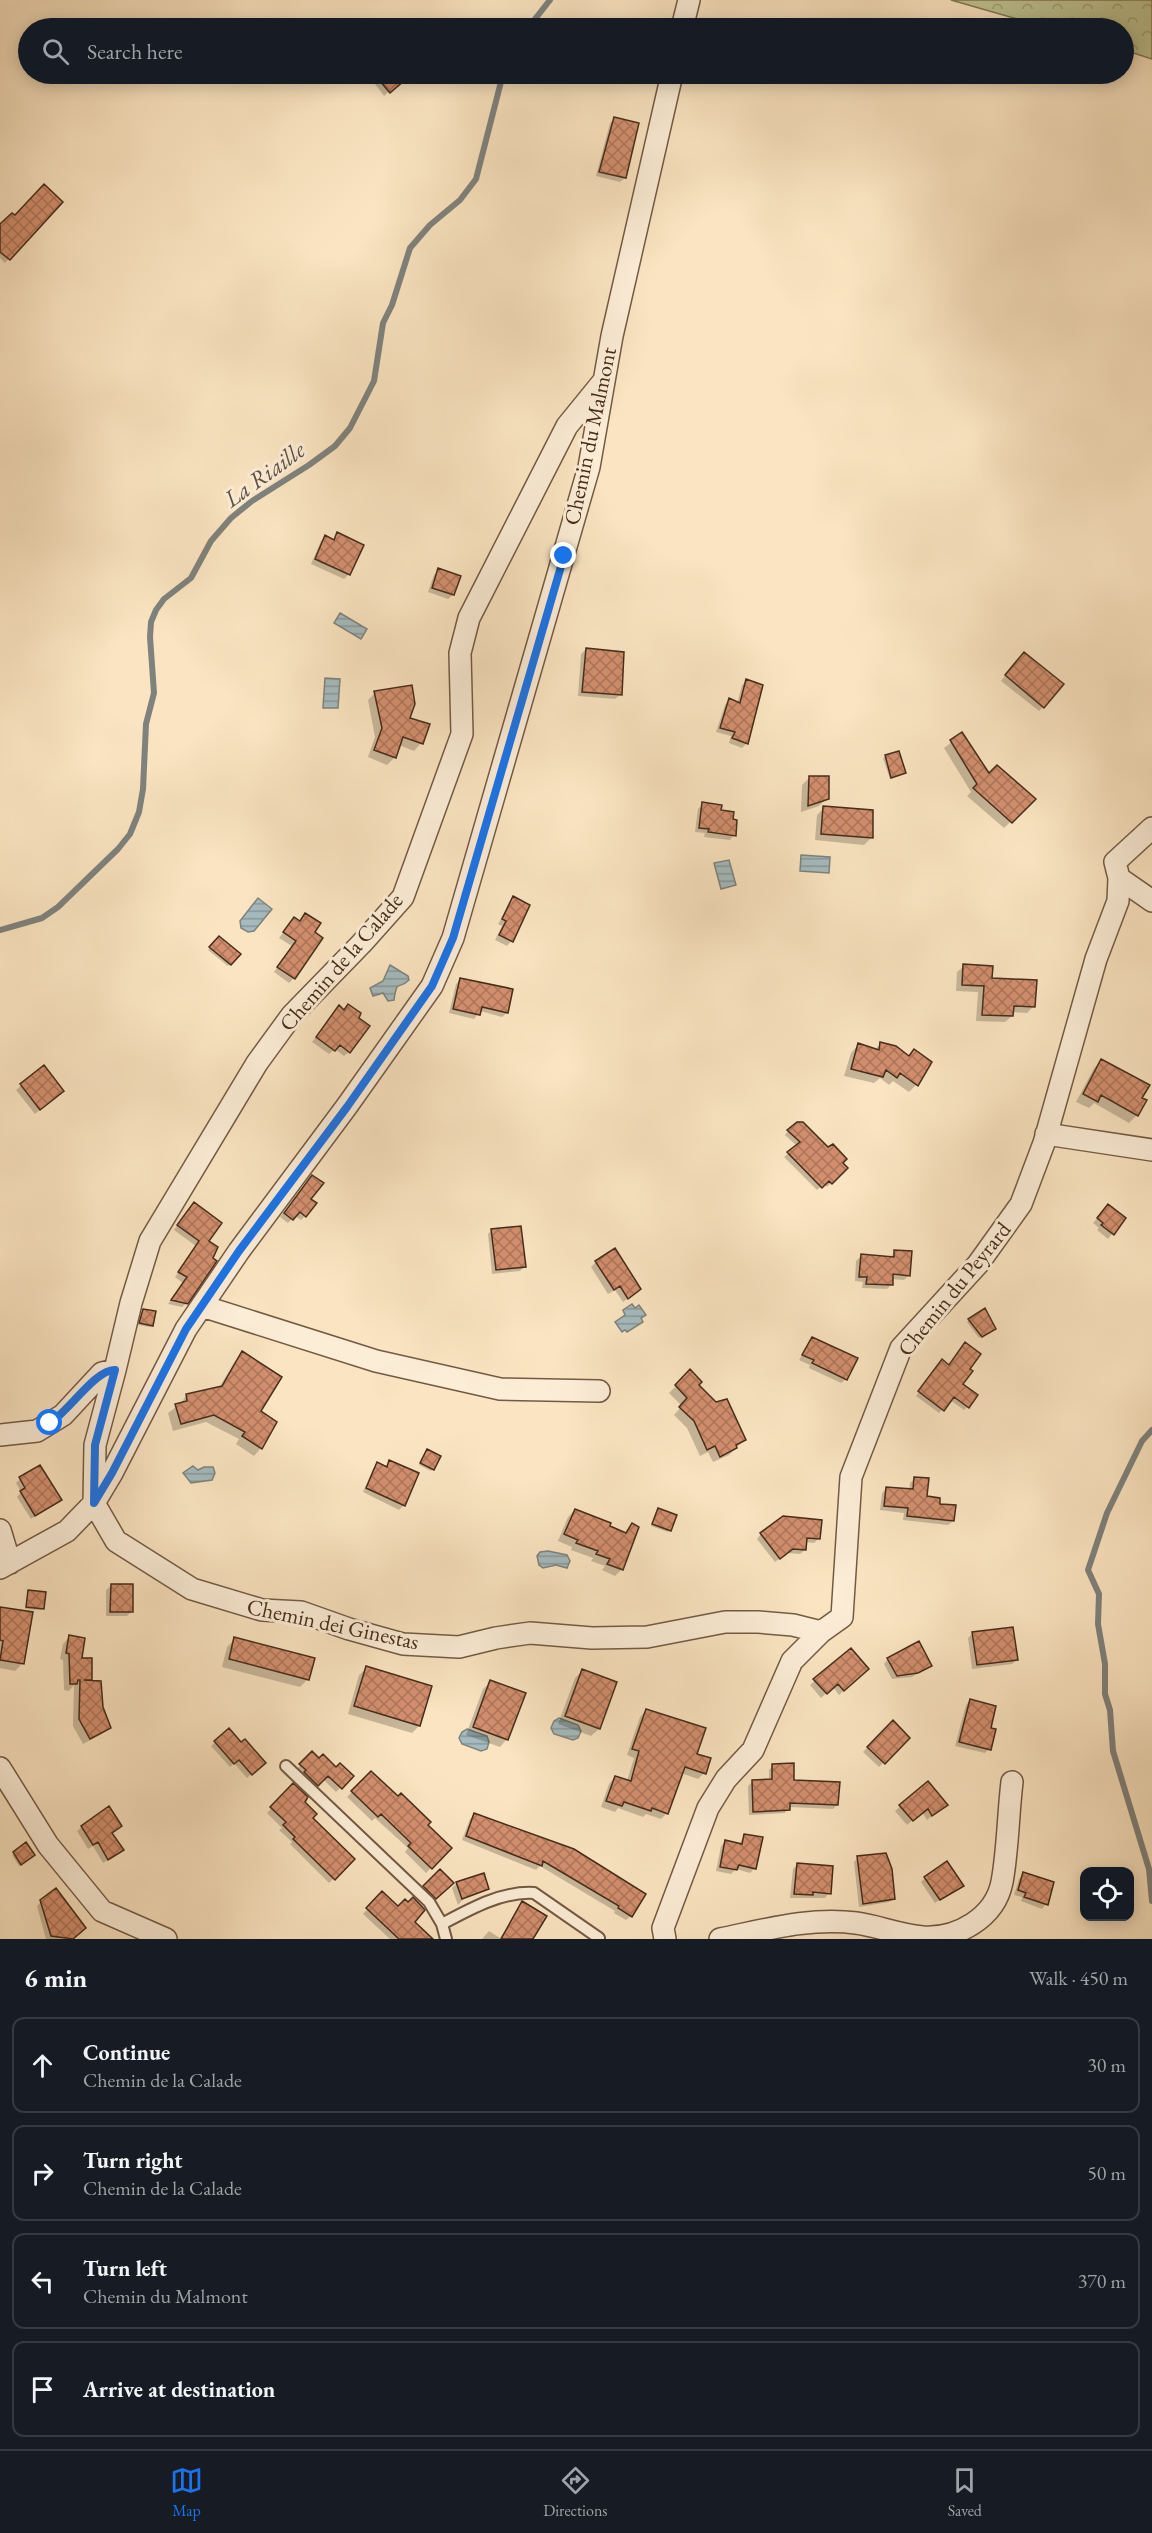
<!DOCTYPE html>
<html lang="en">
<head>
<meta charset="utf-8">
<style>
	:root { --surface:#171b24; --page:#20242c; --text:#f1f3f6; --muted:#9ea1a6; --line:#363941; --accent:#1a73e8 }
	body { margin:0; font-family:"EB Garamond",serif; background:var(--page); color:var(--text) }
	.controls { position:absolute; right:18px; bottom:18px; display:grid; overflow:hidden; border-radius:12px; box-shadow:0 3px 15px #0003 }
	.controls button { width:54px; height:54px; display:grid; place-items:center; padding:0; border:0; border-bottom:2px solid var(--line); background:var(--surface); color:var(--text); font:30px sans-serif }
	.stop { position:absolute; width:18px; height:18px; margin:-14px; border:4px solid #1a73e8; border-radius:50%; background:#fff }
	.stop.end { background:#1a73e8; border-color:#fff; box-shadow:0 2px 6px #0008 }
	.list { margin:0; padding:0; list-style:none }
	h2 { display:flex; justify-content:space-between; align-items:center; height:78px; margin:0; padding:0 24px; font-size:26px }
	h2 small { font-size:20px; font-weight:400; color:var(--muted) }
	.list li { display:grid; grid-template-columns:39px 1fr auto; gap:18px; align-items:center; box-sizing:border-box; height:96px; margin:0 12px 12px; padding:0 12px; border:2px solid var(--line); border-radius:12px }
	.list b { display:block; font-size:22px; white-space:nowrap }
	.list p { margin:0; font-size:20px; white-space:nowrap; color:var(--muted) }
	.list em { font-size:20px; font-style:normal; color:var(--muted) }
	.icon { flex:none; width:33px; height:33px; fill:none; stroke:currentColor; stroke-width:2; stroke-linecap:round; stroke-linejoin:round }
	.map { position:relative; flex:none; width:1152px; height:1939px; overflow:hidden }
	.search { position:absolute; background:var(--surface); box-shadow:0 3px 15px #0003; left:18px; right:18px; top:18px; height:66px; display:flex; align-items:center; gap:15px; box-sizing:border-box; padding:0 21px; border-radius:33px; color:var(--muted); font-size:22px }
	.sheet { height:510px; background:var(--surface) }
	nav { display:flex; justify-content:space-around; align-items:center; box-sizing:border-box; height:84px; border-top:2px solid var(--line); background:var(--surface); font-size:16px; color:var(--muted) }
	nav a { display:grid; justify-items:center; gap:3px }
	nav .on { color:var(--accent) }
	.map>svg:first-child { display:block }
	.forest { fill:url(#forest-crowns); stroke:#827856; stroke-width:1.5 }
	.water { fill:url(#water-rules); stroke:#7f827d; stroke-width:1.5 }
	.shadow { fill:#0003 }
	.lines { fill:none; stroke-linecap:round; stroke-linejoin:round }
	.stream { stroke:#7f827d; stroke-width:6 }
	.building { fill:url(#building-cross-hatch); stroke:#462c1a; stroke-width:1.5 }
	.service-casing { stroke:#735a44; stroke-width:14 }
	.minor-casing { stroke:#735a44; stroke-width:24 }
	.service { stroke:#fcedd7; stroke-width:10 }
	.minor { stroke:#fcedd7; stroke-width:21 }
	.route { stroke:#1a73e8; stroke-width:8 }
	.labels { text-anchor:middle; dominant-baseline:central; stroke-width:6; stroke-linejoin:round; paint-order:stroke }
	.street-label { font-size:22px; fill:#462c1a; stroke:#fcedd7 }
	.water-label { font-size:24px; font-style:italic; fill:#5e5043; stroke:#fcedd7 }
</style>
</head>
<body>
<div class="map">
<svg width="1152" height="1939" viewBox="0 0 1152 1939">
	<defs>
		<pattern id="forest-crowns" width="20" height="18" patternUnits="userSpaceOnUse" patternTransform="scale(1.5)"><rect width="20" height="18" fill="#bfc492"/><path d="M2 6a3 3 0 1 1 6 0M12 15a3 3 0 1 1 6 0" fill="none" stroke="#9d9f76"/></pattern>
		<pattern id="water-rules" width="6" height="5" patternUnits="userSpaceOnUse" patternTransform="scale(1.5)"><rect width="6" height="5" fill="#a5bbbf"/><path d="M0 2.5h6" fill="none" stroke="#88989a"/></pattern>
		<pattern id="building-cross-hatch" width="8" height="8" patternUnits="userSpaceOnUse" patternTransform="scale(1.5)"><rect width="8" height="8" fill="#d38f6f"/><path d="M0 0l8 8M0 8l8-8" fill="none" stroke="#ad755a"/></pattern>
	</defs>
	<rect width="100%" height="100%" fill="#fae4c1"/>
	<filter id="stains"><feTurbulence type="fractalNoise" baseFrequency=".00333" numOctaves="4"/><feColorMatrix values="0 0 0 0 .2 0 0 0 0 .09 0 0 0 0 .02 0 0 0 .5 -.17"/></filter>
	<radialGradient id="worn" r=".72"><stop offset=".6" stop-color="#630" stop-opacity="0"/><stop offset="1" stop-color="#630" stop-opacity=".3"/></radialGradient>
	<!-- forest -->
	<path class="forest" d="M 951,0 L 1152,0 L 1152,59 L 1124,50 L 1124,28 L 1048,28 Z"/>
	<!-- water -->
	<path class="water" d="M 340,613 L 367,629 L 361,639 L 334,623 Z
		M 325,678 L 340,679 L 338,708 L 323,708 Z
		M 801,855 L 830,857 L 829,873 L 800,871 Z
		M 729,860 L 736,885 L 721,889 L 714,863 Z
		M 258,898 L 272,909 L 254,931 L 248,932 L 241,928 L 240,921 Z
		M 390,965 L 408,976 L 409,980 C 398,991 397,978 394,1000 L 388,1001 L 383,993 L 373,996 L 370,988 L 383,981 Z
		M 632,1304 L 635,1308 L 639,1305 L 646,1315 L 641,1318 L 643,1322 L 627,1332 L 625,1330 L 622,1332 L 615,1322 L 625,1315 L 623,1310 Z
		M 193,1466 L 198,1470 L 204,1467 L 213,1467 L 215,1473 L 212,1480 L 191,1483 L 183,1473 Z
		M 548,1551 L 567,1555 L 570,1561 L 567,1568 L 556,1565 L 543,1568 L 539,1565 L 537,1556 L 540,1552 Z
		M 559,1718 L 578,1725 L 581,1731 L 578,1738 L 573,1740 L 554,1734 L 551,1728 L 554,1721 Z
		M 467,1729 L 487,1736 L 489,1742 L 487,1749 L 481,1751 L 462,1744 L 459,1738 L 462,1732 Z"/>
	<!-- shadow -->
	<path class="shadow" d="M 379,74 L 409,74 L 384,96 L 372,80 Z
		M 615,119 L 625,178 L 620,182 L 596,176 L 610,123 Z
		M 61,202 L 5,263 L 0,258 L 0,226 L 15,217 Z
		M 337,534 L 349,574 L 344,579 L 311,564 L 321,541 L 326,537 L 332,541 Z
		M 439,570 L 453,595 L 448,599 L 428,592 L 434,575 Z
		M 586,649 L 620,695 L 615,699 L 578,696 L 581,654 Z
		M 1019,659 L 1043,707 L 1039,711 L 1001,681 Z
		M 747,681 L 747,743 L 742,748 L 729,743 L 731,736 L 716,732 L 725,705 L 729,700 L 737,704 L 742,685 Z
		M 375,693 L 408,719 L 428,725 L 421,743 L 414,751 L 399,745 L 395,757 L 387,765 L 368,757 L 375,737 L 368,700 Z
		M 962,734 L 989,775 L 1034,799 L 1004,828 L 967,796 L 971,792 L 944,748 Z
		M 898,753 L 904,773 L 890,779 L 883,758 Z
		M 810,777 L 827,798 L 819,806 L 801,812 L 802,785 Z
		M 703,804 L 719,811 L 734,835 L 730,840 L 704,837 L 705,833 L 695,832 L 698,809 Z
		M 824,808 L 871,838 L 864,845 L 815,840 L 817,815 Z
		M 513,898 L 511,941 L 507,946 L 495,940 L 502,926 L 498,924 Z
		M 306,915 L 313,932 L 294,978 L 289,983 L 274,972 L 292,946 L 279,938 L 294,919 L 299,922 Z
		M 219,938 L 239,954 L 228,966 L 208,950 Z
		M 964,966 L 991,979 L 1034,1006 L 1027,1013 L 1012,1012 L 1012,1016 L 1005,1022 L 976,1021 L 978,992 L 956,991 L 957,972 Z
		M 461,979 L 511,990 L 507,1013 L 502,1017 L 480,1011 L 474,1019 L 449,1013 L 456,984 Z
		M 348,1006 L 357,1018 L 349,1052 L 344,1056 L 335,1049 L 329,1054 L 312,1042 L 334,1012 L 343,1011 Z
		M 881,1044 L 908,1057 L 930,1063 L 916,1085 L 909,1092 L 893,1081 L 889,1085 L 880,1078 L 874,1083 L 844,1076 L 851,1053 L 858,1045 L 874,1050 Z
		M 1101,1061 L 1137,1115 L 1129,1123 L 1094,1103 L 1089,1108 L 1076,1102 L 1094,1068 Z
		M 44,1067 L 58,1095 L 35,1114 L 16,1090 Z
		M 788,1131 L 842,1163 L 846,1168 L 827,1187 L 824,1184 L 817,1190 L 784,1157 L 797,1146 L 785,1135 Z
		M 308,1181 L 308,1200 L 305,1216 L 301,1220 L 295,1216 L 288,1223 L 280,1217 Z
		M 189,1209 L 207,1241 L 187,1303 L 182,1307 L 168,1304 L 183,1283 L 175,1277 L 196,1246 L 174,1230 Z
		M 1104,1211 L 1124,1218 L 1108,1239 L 1097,1230 L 1099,1228 L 1093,1223 Z
		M 492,1230 L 524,1267 L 520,1271 L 492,1274 L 488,1234 Z
		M 895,1251 L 909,1275 L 904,1280 L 891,1279 L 891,1285 L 887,1289 L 862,1288 L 863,1282 L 855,1281 L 856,1261 L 861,1256 L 890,1258 Z
		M 596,1262 L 635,1293 L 623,1302 L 615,1290 L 608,1294 L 591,1267 Z
		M 143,1310 L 152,1325 L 150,1327 L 138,1325 Z
		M 969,1320 L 992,1331 L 979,1338 L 967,1322 Z
		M 812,1339 L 846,1379 L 841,1383 L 809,1368 L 810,1365 L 799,1360 Z
		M 242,1353 L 259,1412 L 261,1448 L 254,1456 L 236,1444 L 239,1439 L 206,1422 L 173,1431 L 168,1413 L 179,1405 L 187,1395 L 219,1388 L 235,1361 Z
		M 939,1365 L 968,1369 L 961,1385 L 967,1407 L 964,1410 L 950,1400 L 939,1413 L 916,1396 Z
		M 690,1372 L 697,1385 L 744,1440 L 729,1455 L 713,1462 L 708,1452 L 700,1456 L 687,1428 L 674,1415 L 682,1406 L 669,1393 Z
		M 427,1451 L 439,1456 L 431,1471 L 419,1465 Z
		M 390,1462 L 404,1505 L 399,1510 L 363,1492 L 373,1469 L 377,1464 L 385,1466 Z
		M 915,1478 L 926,1497 L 938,1505 L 953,1521 L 948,1525 L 903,1520 L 904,1513 L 880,1510 L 882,1493 L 887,1488 L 909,1491 L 910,1483 Z
		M 20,1479 L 60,1500 L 31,1519 L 17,1497 L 21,1492 L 16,1483 Z
		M 575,1510 L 625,1534 L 632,1525 L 622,1569 L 615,1576 L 602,1570 L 605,1566 L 591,1561 L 593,1558 L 571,1550 L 572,1547 L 558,1541 L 568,1517 Z
		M 658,1510 L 675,1516 L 668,1532 L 651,1526 Z
		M 761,1534 L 819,1538 L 814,1543 L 805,1542 L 805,1550 L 800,1554 L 787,1553 L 775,1562 L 757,1539 Z
		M 111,1586 L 131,1612 L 127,1616 L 106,1616 L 106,1590 Z
		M 29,1591 L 43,1608 L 41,1610 L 25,1609 Z
		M 0,1609 L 23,1663 L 15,1671 L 0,1668 Z
		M 973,1633 L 1017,1660 L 1012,1664 L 972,1669 L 968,1638 Z
		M 69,1637 L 90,1679 L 88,1682 L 109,1728 L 102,1734 L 83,1744 L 73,1726 L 74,1685 L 69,1691 L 64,1690 L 63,1660 L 60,1659 L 63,1644 Z
		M 235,1639 L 308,1679 L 300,1687 L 222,1667 L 227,1647 Z
		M 851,1650 L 867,1669 L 839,1695 L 833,1687 L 821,1698 L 810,1685 Z
		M 888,1659 L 930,1665 L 912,1677 L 892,1679 L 884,1664 Z
		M 367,1668 L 419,1726 L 412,1733 L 348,1714 L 359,1675 Z
		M 582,1671 L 615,1683 L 599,1729 L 591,1736 L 558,1724 L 575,1678 Z
		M 491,1682 L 507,1739 L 500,1747 L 466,1735 L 483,1689 Z
		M 970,1700 L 989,1729 L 989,1749 L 985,1753 L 955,1746 L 966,1705 Z
		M 646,1710 L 704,1773 L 698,1779 L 681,1773 L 667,1813 L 661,1819 L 646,1814 L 643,1817 L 618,1808 L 615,1812 L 601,1807 L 609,1784 L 615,1777 L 627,1781 L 634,1758 L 627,1755 L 640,1717 Z
		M 893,1722 L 908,1738 L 879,1767 L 863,1752 Z
		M 229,1730 L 241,1745 L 264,1762 L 247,1778 L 234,1763 L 230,1767 L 211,1746 Z
		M 312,1754 L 336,1769 L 352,1776 L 336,1792 L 323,1779 L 312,1790 L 296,1770 Z
		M 773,1765 L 793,1782 L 837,1805 L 833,1809 L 789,1807 L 785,1813 L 749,1815 L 748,1786 L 753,1781 L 769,1781 L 769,1770 Z
		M 371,1773 L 450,1848 L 426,1873 L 405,1852 L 408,1848 L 375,1818 L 372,1821 L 347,1797 Z
		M 928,1783 L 941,1809 L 927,1820 L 922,1812 L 907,1825 L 895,1811 Z
		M 293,1785 L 311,1818 L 353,1859 L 329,1883 L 290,1844 L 292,1842 L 279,1830 L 282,1828 L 267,1813 Z
		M 475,1815 L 574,1850 L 631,1916 L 626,1920 L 614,1913 L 615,1911 L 540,1866 L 536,1870 L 462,1840 L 470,1819 Z
		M 120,1826 L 111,1834 L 122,1850 L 103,1863 L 93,1846 L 88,1849 L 77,1831 L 82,1827 Z
		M 744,1835 L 755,1868 L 750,1873 L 736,1869 L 731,1874 L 716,1871 L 721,1846 L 725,1842 L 739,1845 Z
		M 26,1844 L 31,1857 L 19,1866 L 12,1855 Z
		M 858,1858 L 894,1898 L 889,1902 L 859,1907 L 854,1862 Z
		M 798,1864 L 829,1893 L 825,1898 L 790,1898 L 793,1869 Z
		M 440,1872 L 437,1895 L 433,1900 L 423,1889 Z
		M 487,1873 L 458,1905 L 452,1888 L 457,1883 Z
		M 1023,1874 L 1046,1904 L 1042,1909 L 1021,1901 L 1022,1897 L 1014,1895 L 1019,1879 Z
		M 925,1878 L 962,1886 L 935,1903 L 921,1882 Z
		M 382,1893 L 413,1922 L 427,1939 L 390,1939 L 363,1914 Z
		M 41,1902 L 80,1932 L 72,1939 L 46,1939 L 37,1906 Z
		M 523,1903 L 532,1939 L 482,1939 L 489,1931 L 500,1938 Z"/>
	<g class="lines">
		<!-- stream -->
		<path class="stream" d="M 528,28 L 550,0
			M 0,930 L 42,918 L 58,907 L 118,849 L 130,834 L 139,812 L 143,789 L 146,724 L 154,693 L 150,637 L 151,622 L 156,610 L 164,599 L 191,578 L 211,541 L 231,518 L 252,501 L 309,465 L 335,446 L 350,428 L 374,381 L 383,323 L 392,305 L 410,248 L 430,225 L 460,200 L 476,179 L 503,74
			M 1152,1430 L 1142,1441 L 1107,1513 L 1088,1570 L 1099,1594 L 1098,1624 L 1105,1664 L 1105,1694 L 1110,1710 L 1113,1751 L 1149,1869 L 1152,1901"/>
	</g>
	<!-- building -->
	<path class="building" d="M 374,74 L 412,74 L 390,93 Z
		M 614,117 L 639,123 L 626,178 L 599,172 Z
		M 44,184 L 63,202 L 10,260 L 0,252 L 0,224 L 12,213 L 15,215 Z
		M 337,532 L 364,545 L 350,575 L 315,559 L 325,535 L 334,540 Z
		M 438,568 L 461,576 L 454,595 L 432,588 Z
		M 586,648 L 624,652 L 622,695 L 582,692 Z
		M 1024,652 L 1064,684 L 1044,708 L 1005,675 Z
		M 746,679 L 763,685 L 748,744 L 732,738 L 735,732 L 720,728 L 729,698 L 740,703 Z
		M 412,685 L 415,704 L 410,718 L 430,724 L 423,744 L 403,737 L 396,758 L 374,750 L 382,728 L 374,691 Z
		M 962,732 L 989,773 L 997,765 L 1036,799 L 1012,823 L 973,788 L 977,784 L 950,740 Z
		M 899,751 L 906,773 L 891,778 L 885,755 Z
		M 809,776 L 829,776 L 829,799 L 808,806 Z
		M 702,802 L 722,805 L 721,810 L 734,812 L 733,819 L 737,820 L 736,836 L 708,832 L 709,829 L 699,828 Z
		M 823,806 L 873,810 L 873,838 L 821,834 Z
		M 513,896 L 530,905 L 513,942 L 499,935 L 506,921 L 502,919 Z
		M 305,913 L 321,923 L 315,932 L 323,938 L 295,979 L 277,967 L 296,941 L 283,932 L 294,917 L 300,921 Z
		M 219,936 L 241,954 L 231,965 L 209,947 Z
		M 963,964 L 993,966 L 992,978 L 1037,980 L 1035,1007 L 1014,1006 L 1013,1016 L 982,1015 L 984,986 L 962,985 Z
		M 460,978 L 513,989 L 508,1013 L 482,1007 L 480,1015 L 453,1009 Z
		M 348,1004 L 361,1013 L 359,1018 L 370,1026 L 350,1053 L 340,1045 L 335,1051 L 316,1037 L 339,1005 L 344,1010 Z
		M 880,1042 L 896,1046 L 909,1056 L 914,1049 L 932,1062 L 918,1086 L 900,1073 L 897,1078 L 886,1070 L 883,1077 L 851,1069 L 858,1043 L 879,1050 Z
		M 1101,1059 L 1150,1085 L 1142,1098 L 1147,1100 L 1138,1116 L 1101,1095 L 1098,1102 L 1083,1094 Z
		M 44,1065 L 64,1091 L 40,1110 L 20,1084 Z
		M 797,1122 L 803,1122 L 828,1147 L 833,1144 L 847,1159 L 843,1163 L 848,1168 L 832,1184 L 829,1181 L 822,1188 L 787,1152 L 800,1142 L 787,1130 Z
		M 312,1175 L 324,1183 L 311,1199 L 317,1203 L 306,1217 L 300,1212 L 293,1220 L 284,1213 Z
		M 194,1202 L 222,1223 L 209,1241 L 218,1247 L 213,1258 L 217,1261 L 188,1304 L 171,1300 L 187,1277 L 178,1272 L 199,1241 L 177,1225 Z
		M 1108,1204 L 1126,1218 L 1114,1235 L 1101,1225 L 1103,1223 L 1097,1218 Z
		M 521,1226 L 526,1267 L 496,1270 L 491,1229 Z
		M 615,1248 L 641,1289 L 628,1299 L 620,1286 L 614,1290 L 595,1261 Z
		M 894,1250 L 912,1251 L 910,1276 L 893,1274 L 893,1285 L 866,1284 L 867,1277 L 859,1277 L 861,1254 L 894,1257 Z
		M 985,1308 L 996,1329 L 982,1337 L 968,1319 Z
		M 143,1309 L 156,1311 L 153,1326 L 139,1323 Z
		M 812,1337 L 858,1358 L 847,1380 L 812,1363 L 814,1360 L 802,1355 Z
		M 965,1342 L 981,1354 L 970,1369 L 973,1371 L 963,1384 L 978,1395 L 969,1408 L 954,1397 L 944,1411 L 918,1391 L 942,1359 L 949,1365 Z
		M 242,1351 L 282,1377 L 261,1411 L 277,1422 L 262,1449 L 242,1436 L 245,1432 L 214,1415 L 181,1424 L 175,1404 L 187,1401 L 186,1394 L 222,1386 Z
		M 690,1369 L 702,1382 L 699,1385 L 716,1402 L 727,1399 L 746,1440 L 736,1445 L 737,1448 L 720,1457 L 715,1446 L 707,1450 L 694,1421 L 679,1407 L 687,1398 L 675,1385 Z
		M 427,1449 L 441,1456 L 434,1470 L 420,1463 Z
		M 389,1460 L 419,1473 L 405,1506 L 366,1488 L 377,1462 L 387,1467 Z
		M 40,1465 L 62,1500 L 35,1516 L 20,1491 L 25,1488 L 19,1477 Z
		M 914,1477 L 929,1478 L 927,1496 L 940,1498 L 940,1504 L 956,1505 L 954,1521 L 907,1516 L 908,1508 L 884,1506 L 886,1487 L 913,1489 Z
		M 658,1508 L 677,1515 L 671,1531 L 652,1524 Z
		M 575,1509 L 611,1523 L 610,1526 L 626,1533 L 632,1523 L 639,1527 L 623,1570 L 607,1564 L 610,1559 L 596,1554 L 598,1551 L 576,1543 L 578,1540 L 564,1534 Z
		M 783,1516 L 822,1520 L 820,1539 L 807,1538 L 806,1550 L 793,1549 L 780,1559 L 760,1533 Z
		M 111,1584 L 133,1584 L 133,1612 L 110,1612 Z
		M 28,1590 L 46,1592 L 44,1609 L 26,1607 Z
		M 0,1607 L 33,1612 L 24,1664 L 0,1660 L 3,1641 L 0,1640 Z
		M 1013,1627 L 1018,1660 L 977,1665 L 972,1632 Z
		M 69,1635 L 85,1638 L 82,1658 L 92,1658 L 92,1680 L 84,1680 L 101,1681 L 103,1707 L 111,1728 L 90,1739 L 79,1719 L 80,1680 L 78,1680 L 77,1684 L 70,1684 L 69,1654 L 66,1653 Z
		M 234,1637 L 315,1658 L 309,1680 L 229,1659 Z
		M 919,1641 L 932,1666 L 918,1673 L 897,1676 L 887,1658 Z
		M 851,1648 L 869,1669 L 844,1691 L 838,1684 L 827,1694 L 813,1679 Z
		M 366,1666 L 432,1686 L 420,1726 L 354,1706 Z
		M 582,1669 L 617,1682 L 600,1729 L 565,1716 Z
		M 490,1680 L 526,1693 L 508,1740 L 473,1727 Z
		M 970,1699 L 996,1706 L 991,1728 L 996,1729 L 991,1750 L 959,1742 Z
		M 646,1709 L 706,1728 L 697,1754 L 711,1758 L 706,1774 L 685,1767 L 668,1814 L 652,1808 L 651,1811 L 624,1802 L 622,1806 L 606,1801 L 615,1776 L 631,1781 L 639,1751 L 632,1749 Z
		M 893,1720 L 910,1738 L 885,1764 L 867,1747 Z
		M 229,1728 L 241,1742 L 245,1739 L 266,1763 L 252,1775 L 239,1760 L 234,1764 L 214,1741 Z
		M 312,1751 L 319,1758 L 323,1754 L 336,1767 L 340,1763 L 354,1776 L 342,1789 L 328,1776 L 318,1786 L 304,1772 L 306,1770 L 299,1764 Z
		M 794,1763 L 794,1780 L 840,1782 L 838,1805 L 790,1803 L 790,1810 L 753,1812 L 752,1780 L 772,1779 L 772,1764 Z
		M 371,1771 L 398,1796 L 401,1793 L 431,1822 L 428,1825 L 452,1848 L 432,1869 L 408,1846 L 411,1843 L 381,1814 L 378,1817 L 351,1791 Z
		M 928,1781 L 948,1805 L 932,1816 L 928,1809 L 913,1821 L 899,1805 Z
		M 293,1783 L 308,1797 L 305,1802 L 317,1814 L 313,1818 L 355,1859 L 335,1880 L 293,1839 L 295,1837 L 283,1825 L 286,1822 L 270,1807 Z
		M 109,1806 L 122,1826 L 112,1833 L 124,1850 L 108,1860 L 98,1842 L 93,1845 L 81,1826 Z
		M 474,1813 L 574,1849 L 646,1894 L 632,1917 L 618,1908 L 619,1906 L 543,1861 L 542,1866 L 466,1836 Z
		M 744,1834 L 763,1837 L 756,1869 L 739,1865 L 737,1870 L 720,1867 L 725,1840 L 742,1844 Z
		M 26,1842 L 35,1855 L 21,1865 L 13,1852 Z
		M 886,1853 L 892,1869 L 895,1899 L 863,1904 L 857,1856 Z
		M 947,1861 L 964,1886 L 940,1900 L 924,1877 Z
		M 797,1863 L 833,1866 L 831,1894 L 813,1892 L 813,1895 L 794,1894 Z
		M 440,1869 L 454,1883 L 436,1899 L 423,1886 Z
		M 1023,1872 L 1054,1882 L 1048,1905 L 1024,1897 L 1026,1893 L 1018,1890 Z
		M 484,1873 L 489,1889 L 462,1899 L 456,1882 Z
		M 56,1888 L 86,1928 L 73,1939 L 51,1936 L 40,1900 Z
		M 382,1891 L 398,1906 L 405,1899 L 408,1902 L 413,1897 L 425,1910 L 415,1922 L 433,1939 L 399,1939 L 366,1908 Z
		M 522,1901 L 547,1916 L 533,1939 L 501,1939 Z"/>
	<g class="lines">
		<!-- service casing -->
		<g class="service-casing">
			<path id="service" d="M 286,1766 L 429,1902 L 442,1924 L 446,1939
				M 442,1924 C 470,1909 502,1891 534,1893 L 599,1938"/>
		</g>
		<!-- minor casing -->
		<g class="minor-casing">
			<path id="minor" d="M 682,28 L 689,0
				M 1119,878 L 1152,901
				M 1046,1134 L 1152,1150
				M 202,1306 L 376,1361 L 500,1389 L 599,1391
				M 115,1370 L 131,1303 L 150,1241 L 257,1063 L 292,1015 L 362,943 L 403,897 L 462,734 L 460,653 L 469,618 L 567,426 L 602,383
				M 0,1435 L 37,1431 L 63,1415 L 102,1373 L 115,1370 L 95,1445 L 94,1503 L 116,1541 L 192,1589 L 262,1610 L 301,1612 L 349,1629 L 403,1644 L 459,1647 L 496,1638 L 530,1633 L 592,1638 L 647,1637 L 725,1622 L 758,1622 L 793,1625 L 821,1632
				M 0,1530 L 10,1563
				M 0,1568 L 67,1531 L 94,1503 L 112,1473 L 186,1329 L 239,1251 L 347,1106 L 432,986 L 453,938 L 589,467 L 612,336 L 672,74
				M 0,1768 L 48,1845 L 102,1911 L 166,1939
				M 665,1939 L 663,1928 L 708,1808 L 726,1779 L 753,1750 L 792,1661 L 821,1632 L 842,1617 L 851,1477 L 901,1348 L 978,1264 L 1021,1204 L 1044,1143 L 1096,959 L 1118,901 L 1119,878 L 1115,862 L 1152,828
				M 720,1939 C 765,1930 810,1917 856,1923 C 878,1926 900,1935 923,1937 C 957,1939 995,1918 1002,1882 C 1008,1850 1008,1815 1012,1782"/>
		</g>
		<!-- service -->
		<use href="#service" class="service"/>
		<!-- minor -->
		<use href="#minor" class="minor"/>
	</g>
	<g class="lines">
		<!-- route -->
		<path class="route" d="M 50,1423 C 69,1411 96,1369 115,1370 L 95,1445 L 94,1503 L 112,1473 L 186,1329 L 239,1251 L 347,1107 L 432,986 L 453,938 L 564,556"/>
	</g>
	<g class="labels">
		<!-- street labels -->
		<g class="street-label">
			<text transform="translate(590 436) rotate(-78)">Chemin du Malmont</text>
			<text transform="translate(341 962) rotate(-49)">Chemin de la Calade</text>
			<text transform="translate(954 1289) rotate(-51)">Chemin du Peyrard</text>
			<text transform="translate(333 1624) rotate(12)">Chemin dei Ginestas</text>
		</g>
		<!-- water labels -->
		<g class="water-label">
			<text transform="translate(264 474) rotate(-36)">La Riaille</text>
		</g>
	</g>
	<rect width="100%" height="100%" filter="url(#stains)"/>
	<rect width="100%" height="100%" fill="url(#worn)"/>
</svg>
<div class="controls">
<button><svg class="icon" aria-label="locate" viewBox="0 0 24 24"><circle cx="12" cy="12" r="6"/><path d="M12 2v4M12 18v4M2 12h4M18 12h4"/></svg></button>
</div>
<div class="stop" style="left:50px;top:1423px"></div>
<div class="stop end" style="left:564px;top:556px"></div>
<div class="search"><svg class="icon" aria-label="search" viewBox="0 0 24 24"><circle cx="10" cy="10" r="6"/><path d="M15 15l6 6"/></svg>Search here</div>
</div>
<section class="sheet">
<h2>6 min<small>Walk · 450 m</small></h2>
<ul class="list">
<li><svg class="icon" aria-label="ahead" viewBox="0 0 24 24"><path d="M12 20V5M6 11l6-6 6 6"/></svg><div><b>Continue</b><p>Chemin de la Calade</p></div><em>30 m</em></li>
<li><svg class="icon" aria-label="right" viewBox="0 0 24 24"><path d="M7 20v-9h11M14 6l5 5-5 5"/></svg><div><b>Turn right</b><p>Chemin de la Calade</p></div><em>50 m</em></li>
<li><svg class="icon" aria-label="left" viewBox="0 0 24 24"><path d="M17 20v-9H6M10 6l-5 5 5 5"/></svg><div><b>Turn left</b><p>Chemin du Malmont</p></div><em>370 m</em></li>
<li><svg class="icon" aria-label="arrive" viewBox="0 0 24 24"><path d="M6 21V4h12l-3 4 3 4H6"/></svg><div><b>Arrive at destination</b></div></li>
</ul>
</section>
<nav>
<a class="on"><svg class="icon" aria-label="map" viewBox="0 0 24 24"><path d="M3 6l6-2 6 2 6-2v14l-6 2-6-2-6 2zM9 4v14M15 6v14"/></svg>Map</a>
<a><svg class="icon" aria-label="directions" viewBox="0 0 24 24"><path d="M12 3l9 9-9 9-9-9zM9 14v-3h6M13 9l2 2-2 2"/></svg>Directions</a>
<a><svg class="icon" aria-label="saved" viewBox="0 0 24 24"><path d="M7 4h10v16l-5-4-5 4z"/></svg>Saved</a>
</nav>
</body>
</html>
